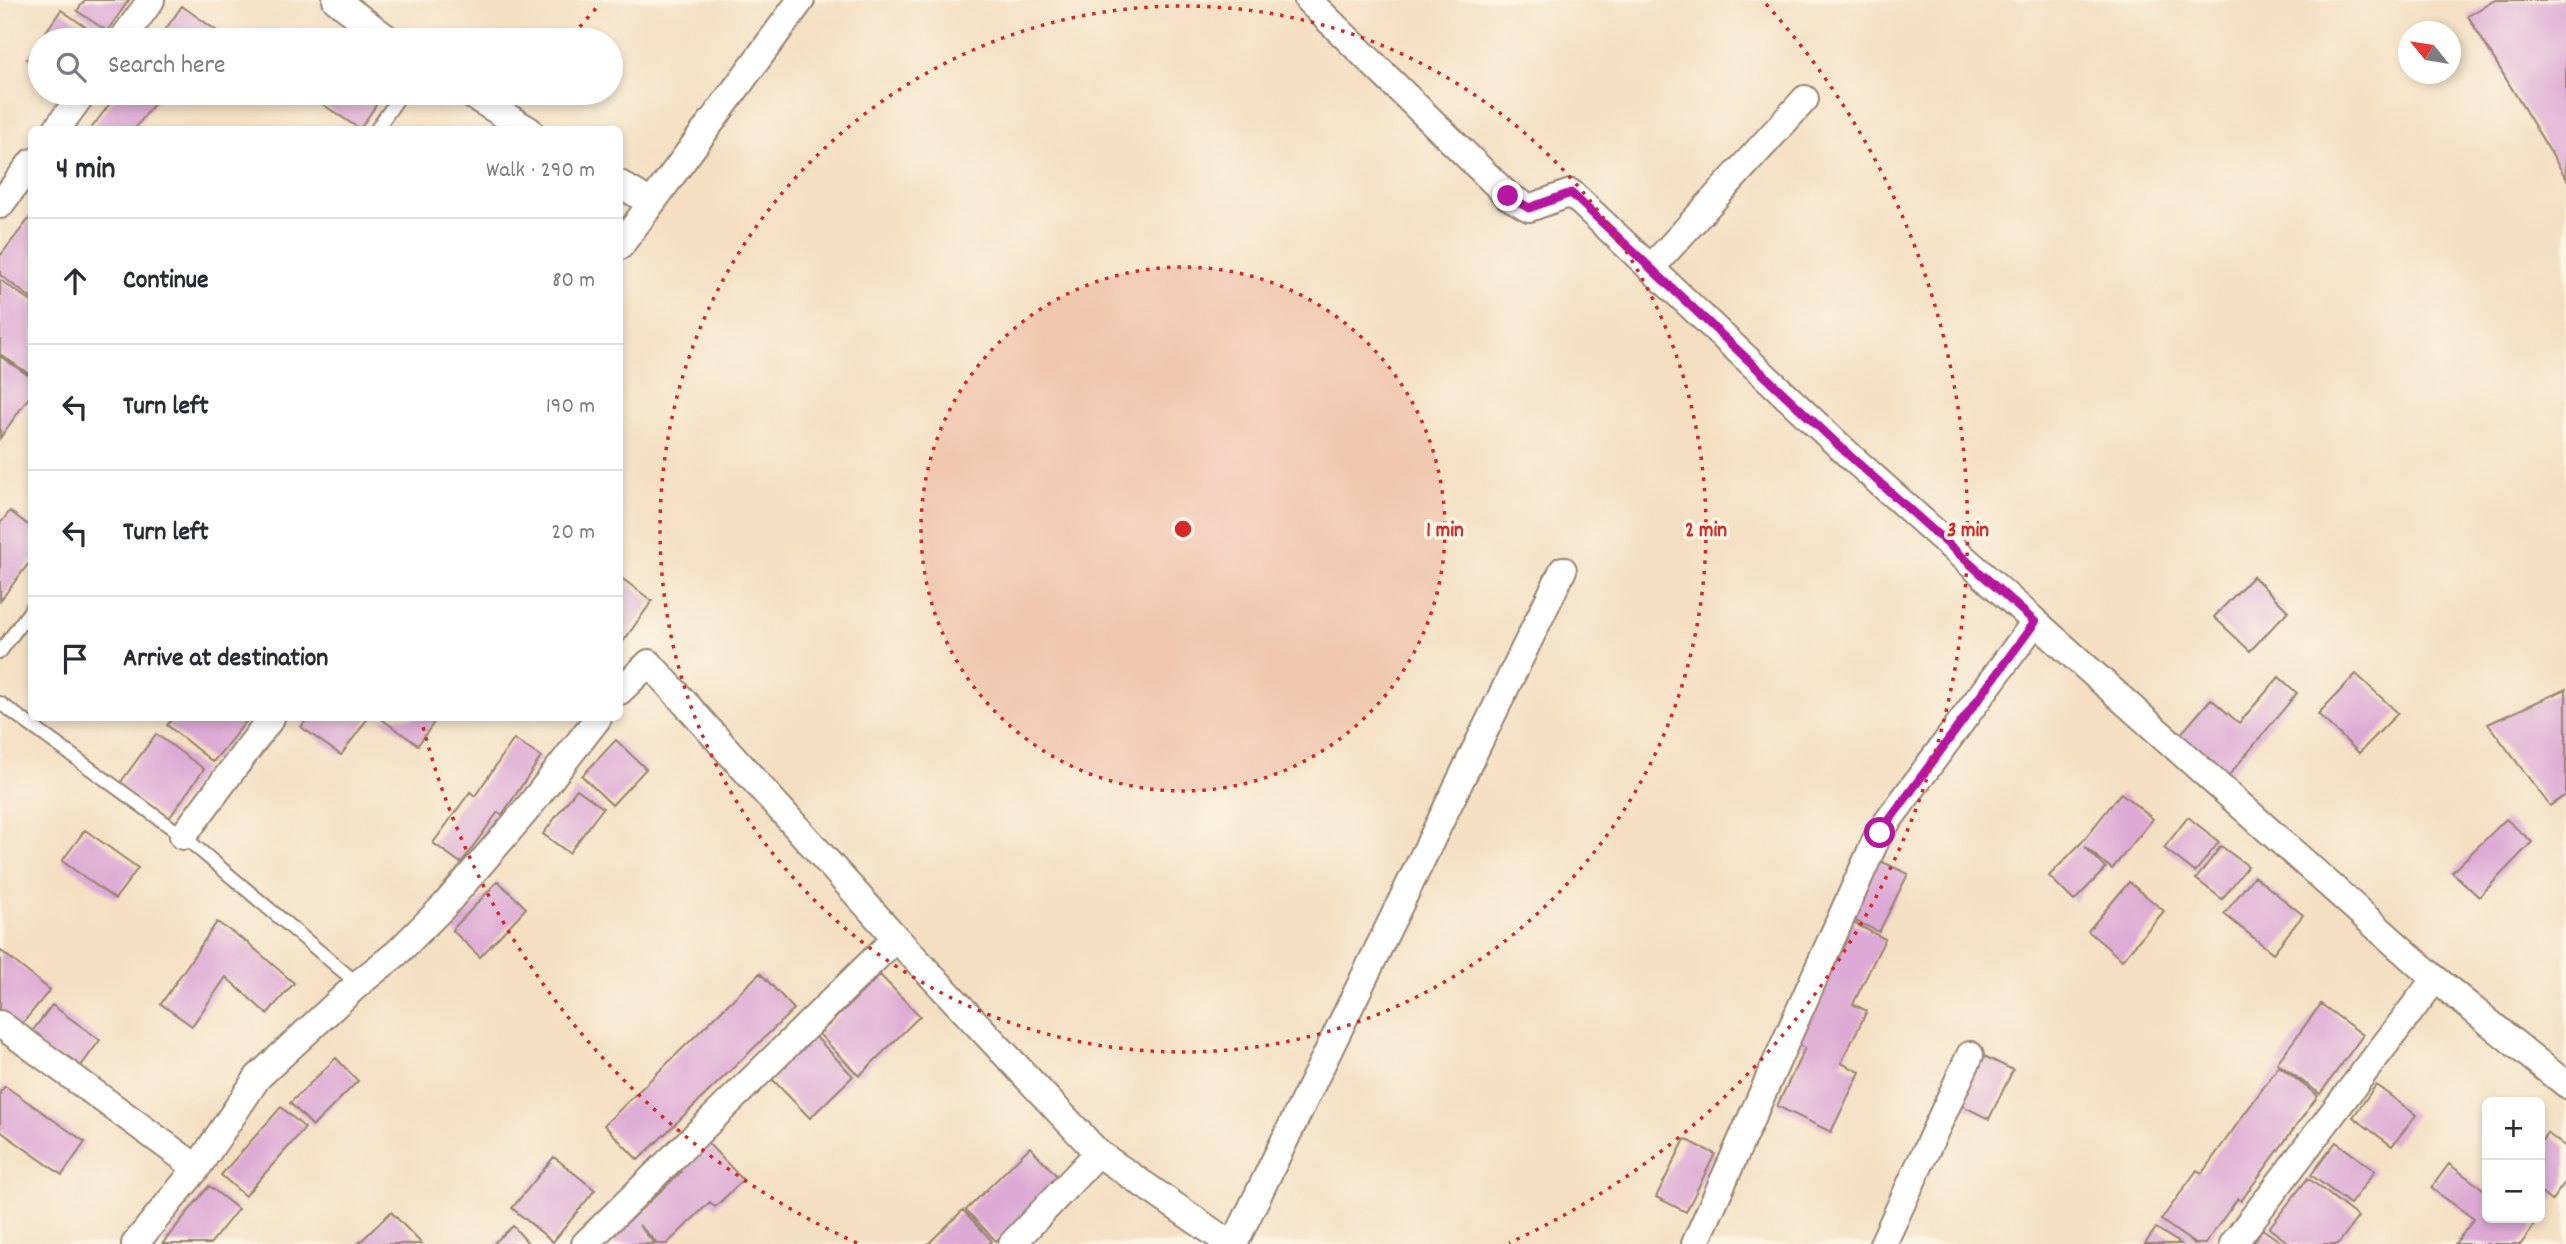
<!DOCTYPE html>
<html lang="en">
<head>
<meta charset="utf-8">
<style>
	:root { --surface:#fff; --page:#f7f7f7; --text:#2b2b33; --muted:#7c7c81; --line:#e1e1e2 }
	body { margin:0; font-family:Dekko,sans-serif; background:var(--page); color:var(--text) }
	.controls { position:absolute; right:21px; bottom:21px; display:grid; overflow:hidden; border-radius:10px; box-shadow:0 4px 10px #0003 }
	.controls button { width:63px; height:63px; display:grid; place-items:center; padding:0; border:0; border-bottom:2px solid var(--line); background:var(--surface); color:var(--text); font:35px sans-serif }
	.compass { position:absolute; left:2398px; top:21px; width:63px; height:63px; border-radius:50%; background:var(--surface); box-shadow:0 4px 10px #0003; rotate:300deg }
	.stop { position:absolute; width:21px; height:21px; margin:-16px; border:5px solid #b5179e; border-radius:50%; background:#fff }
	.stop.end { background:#b5179e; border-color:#fff; box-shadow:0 2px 7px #0008 }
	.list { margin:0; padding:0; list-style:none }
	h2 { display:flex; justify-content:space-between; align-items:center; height:91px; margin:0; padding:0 28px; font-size:30px }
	h2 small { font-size:23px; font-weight:400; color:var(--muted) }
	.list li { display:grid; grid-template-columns:46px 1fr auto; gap:21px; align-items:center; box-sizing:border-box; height:126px; padding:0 28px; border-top:2px solid var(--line) }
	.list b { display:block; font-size:26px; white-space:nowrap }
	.list em { font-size:23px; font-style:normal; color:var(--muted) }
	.icon { flex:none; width:38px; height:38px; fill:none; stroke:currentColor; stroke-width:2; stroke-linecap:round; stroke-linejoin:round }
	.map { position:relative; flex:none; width:2566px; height:1244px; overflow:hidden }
	.search { position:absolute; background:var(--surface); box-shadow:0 4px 10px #0003; left:28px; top:28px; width:595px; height:77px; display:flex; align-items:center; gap:18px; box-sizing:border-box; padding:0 24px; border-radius:38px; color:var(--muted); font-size:26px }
	.panel { position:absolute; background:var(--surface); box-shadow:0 4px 10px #0003; left:28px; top:126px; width:595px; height:595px; border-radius:10px }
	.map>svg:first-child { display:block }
	.building { fill:#ddaad5 }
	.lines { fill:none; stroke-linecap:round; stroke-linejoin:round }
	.lane-casing { stroke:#988470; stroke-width:16 }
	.street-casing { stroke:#988470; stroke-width:30 }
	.lane { stroke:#fff; stroke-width:12 }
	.street { stroke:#fff; stroke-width:26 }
	.route { stroke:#b5179e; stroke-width:9 }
	.ring { fill:none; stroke:#d62828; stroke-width:3.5; stroke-dasharray:3.5 7 }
	.centre { fill:#d62828; stroke:#fcf5e5; stroke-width:3.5 }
	.ring-label { font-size:21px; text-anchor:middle; font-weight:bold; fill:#d62828; stroke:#fcf5e5; stroke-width:7; stroke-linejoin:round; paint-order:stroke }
</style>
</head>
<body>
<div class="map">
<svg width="2566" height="1244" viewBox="0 0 2566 1244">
	<rect width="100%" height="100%" fill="#fcf5e5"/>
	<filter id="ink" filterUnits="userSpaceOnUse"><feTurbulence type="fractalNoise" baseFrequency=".0143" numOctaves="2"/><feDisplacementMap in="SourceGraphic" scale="14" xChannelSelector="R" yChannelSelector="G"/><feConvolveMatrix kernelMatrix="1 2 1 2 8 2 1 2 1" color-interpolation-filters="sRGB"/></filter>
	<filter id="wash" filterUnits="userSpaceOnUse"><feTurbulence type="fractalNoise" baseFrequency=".00686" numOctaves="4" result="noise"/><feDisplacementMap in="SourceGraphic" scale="28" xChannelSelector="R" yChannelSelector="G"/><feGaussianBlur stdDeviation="1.57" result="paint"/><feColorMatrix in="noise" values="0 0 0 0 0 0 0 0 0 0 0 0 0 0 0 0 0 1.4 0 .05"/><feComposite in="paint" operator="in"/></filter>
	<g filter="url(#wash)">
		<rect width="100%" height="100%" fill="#f4dfc2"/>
		<g id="blocks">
			<!-- building -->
			<path class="building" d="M 85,0 L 129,0 L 107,31 L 77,11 Z
				M 2495,0 L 2566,0 L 2566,178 L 2468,16 Z
				M 182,6 L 217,31 L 211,40 L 158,40 Z
				M 61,10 L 96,34 L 92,40 L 40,40 L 40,68 L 27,59 Z
				M 118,93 L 162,93 L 134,130 L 90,130 Z
				M 329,93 L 384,93 L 360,129 L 322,104 Z
				M 32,215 L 32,299 L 0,275 L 0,256 Z
				M 0,280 L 32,302 L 32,376 L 0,354 Z
				M 0,356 L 32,378 L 32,393 L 0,438 Z
				M 10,511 L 32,528 L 32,559 L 0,601 L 0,524 Z
				M 2253,576 L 2288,611 L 2250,651 L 2214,617 Z
				M 620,577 L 652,601 L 620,646 Z
				M 2356,674 L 2398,713 L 2359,753 L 2318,714 Z
				M 2279,677 L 2297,693 L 2221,785 L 2173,743 L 2211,699 L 2239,723 Z
				M 2566,689 L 2566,795 L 2550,806 L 2488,724 Z
				M 173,718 L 249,718 L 213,762 L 167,725 Z
				M 308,718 L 368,718 L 341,755 L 301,727 Z
				M 380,718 L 437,718 L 418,745 Z
				M 156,734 L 204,769 L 167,821 L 118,786 Z
				M 514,739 L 541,757 L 502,815 L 498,812 L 461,863 L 433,843 L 470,792 L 475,796 Z
				M 616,740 L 646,769 L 612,805 L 582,776 Z
				M 577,789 L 603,808 L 569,853 L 543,834 Z
				M 2121,793 L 2153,819 L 2112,869 L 2085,847 L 2106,868 L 2074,901 L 2049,876 L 2081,843 Z
				M 2188,817 L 2219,842 L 2195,872 L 2164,848 Z
				M 2506,819 L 2532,842 L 2479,897 L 2452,872 Z
				M 85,830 L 138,868 L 115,899 L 62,861 Z
				M 2221,846 L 2248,866 L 2222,899 L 2196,879 Z
				M 1872,857 L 1908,874 L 1879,932 L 1843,915 Z
				M 2254,876 L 2303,915 L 2273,953 L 2224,914 Z
				M 498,881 L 526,908 L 480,957 L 452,930 Z
				M 2129,882 L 2164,911 L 2122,960 L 2088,931 Z
				M 1844,918 L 1885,939 L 1853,1004 L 1867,1011 L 1841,1063 L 1860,1072 L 1831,1132 L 1777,1106 L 1805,1048 L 1792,1042 Z
				M 217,922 L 248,943 L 294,983 L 267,1014 L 226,977 L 192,1026 L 161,1004 Z
				M 0,950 L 50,990 L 12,1036 L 0,1026 Z
				M 760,973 L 794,1009 L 638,1160 L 604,1125 Z
				M 880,975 L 920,1016 L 859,1076 L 819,1034 Z
				M 2321,1004 L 2363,1035 L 2320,1094 L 2277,1063 Z
				M 52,1005 L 100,1040 L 75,1074 L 27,1038 Z
				M 814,1035 L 853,1076 L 810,1118 L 770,1077 Z
				M 1976,1052 L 2013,1070 L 1989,1119 L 1952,1101 Z
				M 336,1058 L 358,1081 L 313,1126 L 290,1103 Z
				M 2279,1066 L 2318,1096 L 2241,1201 L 2238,1198 L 2205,1244 L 2195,1244 L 2161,1220 L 2197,1170 L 2202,1173 Z
				M 2376,1085 L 2416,1115 L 2392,1146 L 2353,1117 Z
				M 5,1086 L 85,1142 L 62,1175 L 0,1131 L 0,1092 Z
				M 281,1107 L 305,1128 L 245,1196 L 221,1175 Z
				M 2547,1133 L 2566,1147 L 2566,1181 L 2551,1201 L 2540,1192 L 2540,1143 Z
				M 1685,1139 L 1715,1154 L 1686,1212 L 1656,1197 Z
				M 707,1142 L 743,1180 L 715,1207 L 710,1202 L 667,1244 L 658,1244 L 639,1225 L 655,1244 L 604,1244 L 681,1172 L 679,1170 Z
				M 2336,1142 L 2375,1171 L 2350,1204 L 2311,1175 Z
				M 1030,1147 L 1060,1179 L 996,1241 L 966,1210 Z
				M 554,1157 L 595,1190 L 553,1242 L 512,1208 Z
				M 2449,1164 L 2487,1192 L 2487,1218 L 2523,1218 L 2534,1226 L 2521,1244 L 2455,1244 L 2474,1219 L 2431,1188 Z
				M 2308,1178 L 2358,1217 L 2338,1244 L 2290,1244 L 2269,1228 Z
				M 209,1186 L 238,1209 L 210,1244 L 162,1244 Z
				M 963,1210 L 992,1241 L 988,1244 L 928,1244 Z
				M 391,1212 L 422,1244 L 358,1244 Z
				M 513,1226 L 529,1244 L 493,1244 Z
				M 2156,1228 L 2181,1244 L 2145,1244 Z
				M 2262,1229 L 2284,1244 L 2253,1244 Z"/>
		</g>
	</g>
	<g filter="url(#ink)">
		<use href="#blocks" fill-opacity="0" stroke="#988470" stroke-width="2"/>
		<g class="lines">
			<!-- lane casing -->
			<g class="lane-casing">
				<path id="lane" d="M 376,130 L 402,93
					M 0,652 L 32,608
					M 0,703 L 183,836 L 358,984"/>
			</g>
			<!-- street casing -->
			<g class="street-casing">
				<path id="street" d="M 336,0 L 389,40
					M 1308,0 L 1508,196 L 1529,208 L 1571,193 L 1851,457 L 2427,972 L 2566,1085
					M 122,40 L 151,0
					M 468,93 L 529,130
					M 56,130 L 83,93
					M 620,184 L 651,203
					M 0,205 L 32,162
					M 620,246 L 801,0
					M 1651,268 L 1805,99
					M 620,691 L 649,663 L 896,938 L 1098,1153 L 1230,1244
					M 183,836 L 271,718
					M 0,1024 L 197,1168
					M 135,1244 L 197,1168 L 258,1077 L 358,984 L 397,953 L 445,905 L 524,813 L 598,718
					M 585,1244 L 896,938
					M 1012,1244 L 1098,1153
					M 1234,1244 L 1563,570
					M 1695,1244 L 1879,833 L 2035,622
					M 1883,1244 L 1970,1055
					M 2233,1244 L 2435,979"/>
			</g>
			<!-- lane -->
			<use href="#lane" class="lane"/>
			<!-- street -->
			<use href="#street" class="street"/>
		</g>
	</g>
	<g class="lines" filter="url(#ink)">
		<!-- route -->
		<path class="route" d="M 1508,196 L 1529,208 L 1571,193 L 1851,457 L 2035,622 L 1880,833"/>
	</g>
	<!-- distance rings -->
	<circle cx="1183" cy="529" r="262" fill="#d62828" fill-opacity=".12"/>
	<g class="ring">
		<circle cx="1183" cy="529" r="262"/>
		<circle cx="1183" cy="529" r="523"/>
		<path d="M857 1243A785 785 0 0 1 421 719M573 35A785 785 0 0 1 600 4M1766 4A785 785 0 0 1 1509 1243"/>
	</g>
	<circle cx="1183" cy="529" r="10" class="centre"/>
	<g class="ring-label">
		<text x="1445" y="536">1 min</text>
		<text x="1706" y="536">2 min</text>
		<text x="1968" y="536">3 min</text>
	</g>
</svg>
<div class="controls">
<button>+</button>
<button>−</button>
</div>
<svg class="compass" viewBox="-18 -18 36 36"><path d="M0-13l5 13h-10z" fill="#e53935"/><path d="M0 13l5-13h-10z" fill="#7c7c81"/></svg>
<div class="stop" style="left:1880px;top:833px"></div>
<div class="stop end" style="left:1508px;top:196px"></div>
<div class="search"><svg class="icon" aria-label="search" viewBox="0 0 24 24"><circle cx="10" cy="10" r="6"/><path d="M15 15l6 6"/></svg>Search here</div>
<section class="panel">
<h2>4 min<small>Walk · 290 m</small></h2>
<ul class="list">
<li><svg class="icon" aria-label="ahead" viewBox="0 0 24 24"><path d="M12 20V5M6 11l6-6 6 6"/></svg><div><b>Continue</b></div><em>80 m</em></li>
<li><svg class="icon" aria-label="left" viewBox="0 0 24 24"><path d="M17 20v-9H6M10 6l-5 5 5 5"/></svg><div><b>Turn left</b></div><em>190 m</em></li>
<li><svg class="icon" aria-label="left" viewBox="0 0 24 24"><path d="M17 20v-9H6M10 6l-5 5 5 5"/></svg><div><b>Turn left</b></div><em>20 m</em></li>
<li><svg class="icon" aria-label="arrive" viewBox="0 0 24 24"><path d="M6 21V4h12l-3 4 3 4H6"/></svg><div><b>Arrive at destination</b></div></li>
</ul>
</section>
</div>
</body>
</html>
